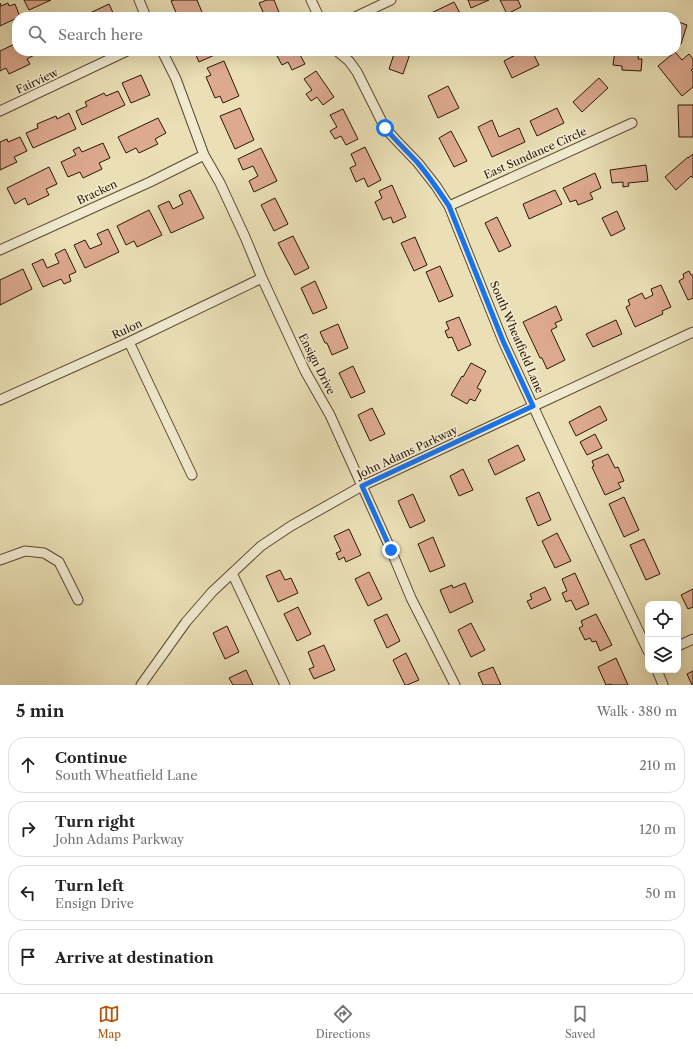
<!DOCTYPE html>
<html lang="en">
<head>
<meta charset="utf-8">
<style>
	:root { --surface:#fff; --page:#f2f2f2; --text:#222; --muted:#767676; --line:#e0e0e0; --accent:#b45309 }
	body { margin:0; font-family:"Libre Caslon Text",serif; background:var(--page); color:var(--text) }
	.controls { position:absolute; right:12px; bottom:12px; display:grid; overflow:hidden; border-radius:8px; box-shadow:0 4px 16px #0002 }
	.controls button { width:36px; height:36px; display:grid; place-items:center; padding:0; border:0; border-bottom:1px solid var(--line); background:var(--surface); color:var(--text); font:20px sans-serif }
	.stop { position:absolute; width:12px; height:12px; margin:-9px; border:3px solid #1a73e8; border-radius:50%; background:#fff }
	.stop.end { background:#1a73e8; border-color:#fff; box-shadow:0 1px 4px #0008 }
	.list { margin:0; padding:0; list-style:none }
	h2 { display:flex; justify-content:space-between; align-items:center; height:52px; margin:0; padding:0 16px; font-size:17px }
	h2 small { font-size:13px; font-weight:400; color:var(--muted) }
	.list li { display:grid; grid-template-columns:26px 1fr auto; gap:12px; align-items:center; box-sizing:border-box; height:56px; margin:0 8px 8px; padding:0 8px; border:1px solid var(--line); border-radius:16px }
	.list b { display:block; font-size:15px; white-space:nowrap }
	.list p { margin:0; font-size:13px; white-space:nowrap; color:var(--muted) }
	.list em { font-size:13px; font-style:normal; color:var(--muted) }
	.icon { flex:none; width:22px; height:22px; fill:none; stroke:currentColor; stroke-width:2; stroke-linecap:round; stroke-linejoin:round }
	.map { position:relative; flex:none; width:693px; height:685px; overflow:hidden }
	.search { position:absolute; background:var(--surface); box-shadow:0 4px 16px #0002; left:12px; right:12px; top:12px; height:44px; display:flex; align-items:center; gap:10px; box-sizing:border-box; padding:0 14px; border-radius:16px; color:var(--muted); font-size:15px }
	.sheet { height:308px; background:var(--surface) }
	nav { display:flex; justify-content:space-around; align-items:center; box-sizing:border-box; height:56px; border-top:1px solid var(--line); background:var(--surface); font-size:11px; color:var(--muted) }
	nav a { display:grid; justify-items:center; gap:2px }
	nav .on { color:var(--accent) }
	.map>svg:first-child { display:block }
	.building { fill:#dda98f; stroke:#2b1706 }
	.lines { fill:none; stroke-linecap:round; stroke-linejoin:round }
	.minor-casing { stroke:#5b4932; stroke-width:11 }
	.minor { stroke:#f1eacf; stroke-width:9 }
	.route { stroke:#1a73e8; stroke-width:5 }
	.labels { text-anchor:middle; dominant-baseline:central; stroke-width:3.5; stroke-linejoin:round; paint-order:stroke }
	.street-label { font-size:11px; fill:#2b1706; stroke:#f1eacf }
</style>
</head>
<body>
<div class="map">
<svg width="693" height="685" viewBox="0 0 693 685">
	<rect width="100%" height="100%" fill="#eadfb5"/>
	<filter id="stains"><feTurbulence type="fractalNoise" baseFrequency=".005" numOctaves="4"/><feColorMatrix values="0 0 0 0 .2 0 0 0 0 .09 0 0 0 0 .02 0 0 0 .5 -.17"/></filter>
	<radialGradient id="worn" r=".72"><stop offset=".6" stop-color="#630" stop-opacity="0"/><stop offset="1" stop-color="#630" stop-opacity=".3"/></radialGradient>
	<!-- building -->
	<path class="building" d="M 24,0 L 51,0 L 29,10 Z
		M 174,0 L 197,0 L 202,12 L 191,17 L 178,17 L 171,1 Z
		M 267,0 L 274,0 L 281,17 L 260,17 L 259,14 L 263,12 L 259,3 Z
		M 468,0 L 489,0 L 471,8 Z
		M 500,0 L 518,0 L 521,7 L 507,14 Z
		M 454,2 L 461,15 L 457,17 L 423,17 Z
		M 0,3 L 1,6 L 8,3 L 9,6 L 15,4 L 20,17 L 17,17 L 17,18 L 0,26 Z
		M 109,4 L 115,17 L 92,17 L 90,13 Z
		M 676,21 L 687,25 L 681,44 L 676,43 Z
		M 17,43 L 17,51 L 37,51 L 38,53 L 27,59 L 30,64 L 9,74 L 6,68 L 0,71 L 0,51 Z
		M 194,51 L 218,51 L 219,53 L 199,62 Z
		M 282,51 L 298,51 L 305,64 L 292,70 L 288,62 L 282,65 L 277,56 L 283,53 Z
		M 395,51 L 411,51 L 403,74 L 389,69 Z
		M 523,51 L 532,51 L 539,65 L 512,78 L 504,61 Z
		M 615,51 L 639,51 L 638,59 L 642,59 L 641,71 L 622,70 L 622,66 L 613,65 Z
		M 675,52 L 682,60 L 689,54 L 693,59 L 693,69 L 691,70 L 693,72 L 693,87 L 682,96 L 658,66 Z
		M 224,61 L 239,96 L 223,103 L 220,96 L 215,98 L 206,77 L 211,75 L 207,68 Z
		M 316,71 L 334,97 L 323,105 L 317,97 L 311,101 L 306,94 L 312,90 L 304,79 Z
		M 141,75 L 150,95 L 131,103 L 122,83 Z
		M 599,78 L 608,88 L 582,112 L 573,102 Z
		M 448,86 L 459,108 L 438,118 L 428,96 Z
		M 118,91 L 125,105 L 82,125 L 76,111 L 87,106 L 85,102 L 104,93 L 106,96 Z
		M 678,105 L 693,105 L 693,137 L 679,137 Z
		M 240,108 L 254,140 L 235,149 L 220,116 Z
		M 557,108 L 564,123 L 537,136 L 530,121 Z
		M 343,109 L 358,139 L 346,145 L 341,136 L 335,139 L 330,131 L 337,127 L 330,115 Z
		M 69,113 L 76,129 L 33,148 L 26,133 L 38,128 L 37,124 L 56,116 L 57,119 Z
		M 158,118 L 166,133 L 155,139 L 158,144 L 139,153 L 136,148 L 126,153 L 118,137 Z
		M 492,120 L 499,137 L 519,128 L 525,142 L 492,157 L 478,127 Z
		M 451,131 L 467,161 L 454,167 L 439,138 Z
		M 20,137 L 27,151 L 14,157 L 17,162 L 0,170 L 0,142 L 7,139 L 8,142 Z
		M 103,143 L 110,158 L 99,163 L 102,169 L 83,178 L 80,172 L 68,177 L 61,162 L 76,155 L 73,150 L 79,147 L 82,152 Z
		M 365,147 L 381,180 L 368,187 L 364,178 L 356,182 L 350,168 L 356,165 L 351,154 Z
		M 261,148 L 277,181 L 254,192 L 249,181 L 258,176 L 253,166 L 243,170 L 238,159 Z
		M 693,154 L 693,178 L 691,176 L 676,190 L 665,177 L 688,157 L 688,158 Z
		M 646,165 L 648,181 L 628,183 L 629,186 L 623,187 L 623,182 L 612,183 L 610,170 Z
		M 49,167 L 57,184 L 46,189 L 49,195 L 28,205 L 25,198 L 15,204 L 7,188 Z
		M 595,173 L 601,188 L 590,193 L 593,199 L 578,205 L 576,200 L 570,202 L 563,188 Z
		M 392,185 L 406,217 L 393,223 L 391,217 L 383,220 L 375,202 L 382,198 L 379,191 Z
		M 190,190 L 204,218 L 171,233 L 158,206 L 169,201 L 173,209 L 183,204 L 179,195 Z
		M 555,190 L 562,204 L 529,219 L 523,204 Z
		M 275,198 L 288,224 L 274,231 L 261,205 Z
		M 149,210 L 162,235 L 137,247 L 134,241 L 126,245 L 117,226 Z
		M 617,211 L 625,229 L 611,236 L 602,218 Z
		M 497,217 L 511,246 L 499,252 L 485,223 Z
		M 108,229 L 119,252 L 85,268 L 74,245 L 85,240 L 90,249 L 102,244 L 97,234 Z
		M 293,236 L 309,268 L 295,275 L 278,243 Z
		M 415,237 L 427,265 L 414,271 L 401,243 Z
		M 65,249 L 76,272 L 69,275 L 71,281 L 64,284 L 61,279 L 43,287 L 32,264 L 43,259 L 47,268 L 59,263 L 55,254 Z
		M 440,266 L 453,296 L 439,302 L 426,272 Z
		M 23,269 L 32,289 L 0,305 L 0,280 Z
		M 689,271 L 691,275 L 693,275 L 693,298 L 688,300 L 679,281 L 684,278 L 683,274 Z
		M 315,281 L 327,308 L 313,314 L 301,288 Z
		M 661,285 L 671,307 L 662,311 L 663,314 L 635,327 L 626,307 L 630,305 L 628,300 L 642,293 L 645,299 L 653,295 L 651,289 Z
		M 556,306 L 562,320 L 555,323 L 557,327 L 551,330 L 565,360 L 547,369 L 542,358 L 540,358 L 523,322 Z
		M 459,317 L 471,345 L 458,351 L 452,337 L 448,338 L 445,331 L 449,329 L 446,322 Z
		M 616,320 L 622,334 L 593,347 L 586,334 Z
		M 338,324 L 348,348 L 332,355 L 327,343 L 325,343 L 320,332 Z
		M 471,363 L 486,371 L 477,388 L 481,390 L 475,401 L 470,399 L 467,404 L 451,395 L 462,376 L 463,377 Z
		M 353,366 L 365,392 L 351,398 L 339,373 Z
		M 600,406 L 607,420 L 576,436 L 569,422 Z
		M 372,408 L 385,434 L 370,441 L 358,415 Z
		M 595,434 L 602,448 L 587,455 L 580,442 Z
		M 518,445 L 525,460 L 495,475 L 488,460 Z
		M 608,454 L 615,468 L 618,467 L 624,481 L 618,483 L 621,488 L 605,495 L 592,467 L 594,466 L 592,461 Z
		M 463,469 L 473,490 L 459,496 L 450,476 Z
		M 539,492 L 551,520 L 538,526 L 526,498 Z
		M 413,494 L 425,521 L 410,528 L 398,501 Z
		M 624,497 L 639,530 L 624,537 L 609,504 Z
		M 349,529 L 361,555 L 346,562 L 344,557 L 339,560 L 336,553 L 341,551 L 334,536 Z
		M 557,533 L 571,561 L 555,568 L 542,541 Z
		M 433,537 L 445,566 L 430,572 L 418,544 Z
		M 644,539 L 660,574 L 646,580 L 630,545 Z
		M 280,570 L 285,580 L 291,578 L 298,593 L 278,602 L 266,576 Z
		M 369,572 L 382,599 L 368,606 L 355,579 Z
		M 575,573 L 589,604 L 576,610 L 571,600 L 566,602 L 562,593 L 567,591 L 562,579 Z
		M 465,583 L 473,602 L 450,613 L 440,590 L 452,585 L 453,588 Z
		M 545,587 L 551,600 L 531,609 L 527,601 L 532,599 L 530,594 Z
		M 693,589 L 693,607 L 688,609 L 681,595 Z
		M 298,607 L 311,634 L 297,641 L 284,614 Z
		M 387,614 L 400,641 L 387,648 L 374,620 Z
		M 596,614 L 612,645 L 600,651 L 596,641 L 592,642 L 590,638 L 585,640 L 579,628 L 583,626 L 581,621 Z
		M 471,623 L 485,650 L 471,657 L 458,630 Z
		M 227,626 L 239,652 L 225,659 L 213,633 Z
		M 324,645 L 335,670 L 314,679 L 309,669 L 314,667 L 308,652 Z
		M 406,653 L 419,680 L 407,685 L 405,685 L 393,660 Z
		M 616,658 L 628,685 L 612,685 L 611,684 L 606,685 L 598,667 Z
		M 493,667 L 501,685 L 483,685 L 478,673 Z
		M 246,670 L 253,685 L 233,685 L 229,678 Z
		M 693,671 L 693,685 L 692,685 L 687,674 Z"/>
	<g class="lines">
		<!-- minor casing -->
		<g class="minor-casing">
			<path id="minor" d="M 139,0 L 146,17
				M 311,0 L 319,17
				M 355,17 L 391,0
				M 162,51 L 176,79 L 204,155 L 220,183 L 245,237 L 262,278 L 305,371 L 330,415 L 391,550 L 411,598 L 455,685
				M 337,51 L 349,61 L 357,72 L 385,128 L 395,139 L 418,163 L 436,186 L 449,206 L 503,341 L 577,501 L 648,651
				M 0,111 L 127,51
				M 449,206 L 632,123
				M 0,250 L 150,182 L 204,155
				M 129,342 L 192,475
				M 0,400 L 129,342 L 262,278
				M 0,560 L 25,551 L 44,553 L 59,562 L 78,600
				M 232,573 L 285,685
				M 678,646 L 693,639
				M 657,670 L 663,685
				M 141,685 L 186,622 L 212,592 L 261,546 L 291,526 L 362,486 L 693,332"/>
		</g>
		<!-- minor -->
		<use href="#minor" class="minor"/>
	</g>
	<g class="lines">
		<!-- route -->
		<path class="route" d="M 385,128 C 395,140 407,151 417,162 C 429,176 439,191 449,206 L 503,341 L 533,406 L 362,486 L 391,550"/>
	</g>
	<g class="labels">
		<!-- street labels -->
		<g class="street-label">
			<text transform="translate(37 81) rotate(-25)">Fairview</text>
			<text transform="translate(535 153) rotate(-24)">East Sundance Circle</text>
			<text transform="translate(97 192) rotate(-25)">Bracken</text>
			<text transform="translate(127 329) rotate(-25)">Rulon</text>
			<text transform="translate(517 337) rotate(67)">South Wheatfield Lane</text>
			<text transform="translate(317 364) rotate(63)">Ensign Drive</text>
			<text transform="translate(407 452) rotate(-25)">John Adams Parkway</text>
		</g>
	</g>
	<rect width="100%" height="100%" filter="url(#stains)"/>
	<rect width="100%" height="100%" fill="url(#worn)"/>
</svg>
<div class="controls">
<button><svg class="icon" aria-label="locate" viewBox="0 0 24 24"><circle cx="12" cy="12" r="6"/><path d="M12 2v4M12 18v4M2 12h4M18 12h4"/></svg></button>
<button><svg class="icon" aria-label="layers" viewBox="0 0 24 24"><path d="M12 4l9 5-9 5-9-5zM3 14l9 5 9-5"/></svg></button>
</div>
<div class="stop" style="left:385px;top:128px"></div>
<div class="stop end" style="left:391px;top:550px"></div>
<div class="search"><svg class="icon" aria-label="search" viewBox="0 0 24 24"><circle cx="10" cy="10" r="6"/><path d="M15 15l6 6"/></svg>Search here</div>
</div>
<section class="sheet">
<h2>5 min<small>Walk · 380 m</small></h2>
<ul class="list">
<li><svg class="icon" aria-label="ahead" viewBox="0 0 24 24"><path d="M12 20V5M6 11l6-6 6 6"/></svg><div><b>Continue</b><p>South Wheatfield Lane</p></div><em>210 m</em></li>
<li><svg class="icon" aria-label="right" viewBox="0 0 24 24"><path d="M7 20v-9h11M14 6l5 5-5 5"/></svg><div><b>Turn right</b><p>John Adams Parkway</p></div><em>120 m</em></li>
<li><svg class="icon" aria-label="left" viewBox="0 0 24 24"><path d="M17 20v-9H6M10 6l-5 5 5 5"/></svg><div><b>Turn left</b><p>Ensign Drive</p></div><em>50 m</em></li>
<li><svg class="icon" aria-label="arrive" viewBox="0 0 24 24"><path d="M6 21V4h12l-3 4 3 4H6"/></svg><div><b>Arrive at destination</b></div></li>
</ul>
</section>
<nav>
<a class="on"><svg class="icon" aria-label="map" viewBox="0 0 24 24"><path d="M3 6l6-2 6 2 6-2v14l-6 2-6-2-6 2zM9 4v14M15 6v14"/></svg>Map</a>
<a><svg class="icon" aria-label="directions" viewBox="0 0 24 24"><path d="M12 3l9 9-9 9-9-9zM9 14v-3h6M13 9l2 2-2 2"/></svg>Directions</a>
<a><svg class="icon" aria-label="saved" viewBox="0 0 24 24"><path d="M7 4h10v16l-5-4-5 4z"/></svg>Saved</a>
</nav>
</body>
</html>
